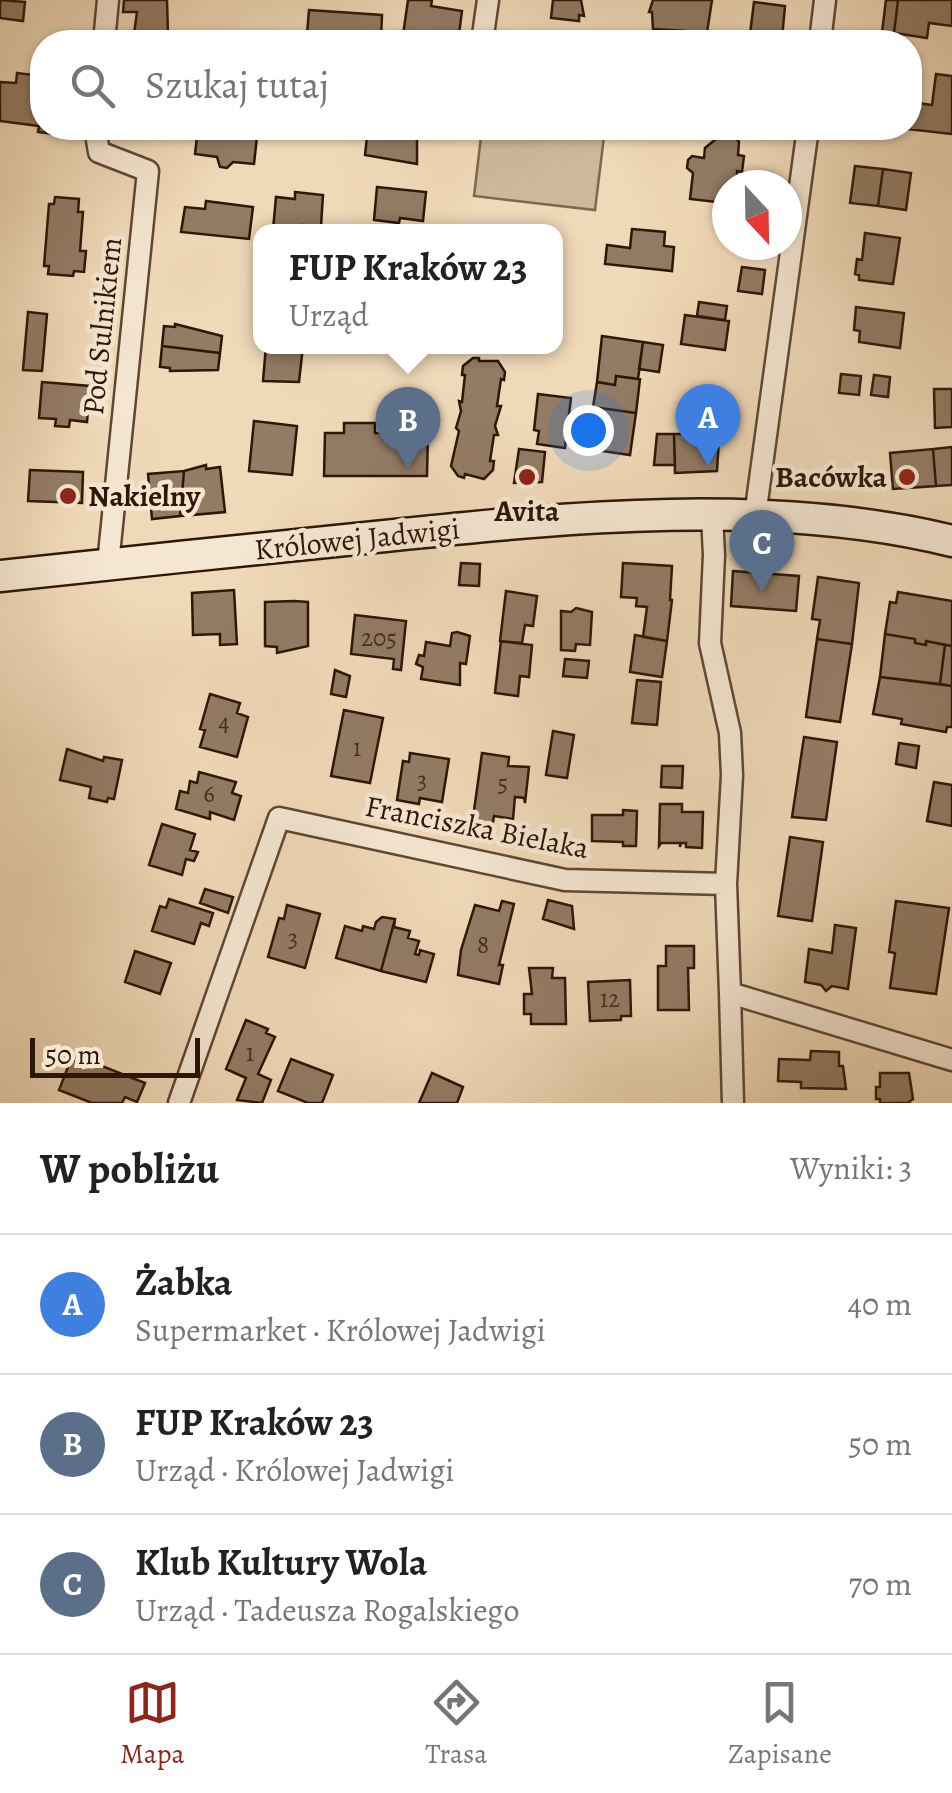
<!DOCTYPE html>
<html lang="pl">
<head>
<meta charset="utf-8">
<style>
	:root { --surface:#fff; --page:#f2f2f2; --text:#222; --muted:#767676; --line:#e0e0e0; --accent:#8f2418 }
	body { margin:0; font-family:Alegreya,serif; background:var(--page); color:var(--text) }
	.compass { position:absolute; left:712px; top:170px; width:90px; height:90px; border-radius:50%; background:var(--surface); box-shadow:0 2px 8px #0004; rotate:158deg }
	.scale { position:absolute; left:30px; bottom:25px; width:170px; box-sizing:border-box; padding-left:10px; border:5px solid #2e1608; border-top:0; font-size:28px; line-height:35px; white-space:nowrap; color:#2e1608; -webkit-text-stroke:8px #f5e6d1; paint-order:stroke }
	.you { position:absolute; left:588px; top:430px; width:35px; height:35px; margin:-25px; border:8px solid #fff; border-radius:50%; background:#1a73e8; box-shadow:0 0 0 15px #1a73e833 }
	.badge { display:grid; place-items:center; width:65px; height:65px; border-radius:50%; background:var(--accent); color:#fff; font-size:32px; font-weight:700 }
	.pin { position:absolute; translate:-50% -82px; filter:drop-shadow(0 2px 5px #0008) }
	.pin::after { content:''; position:absolute; top:52px; width:35px; height:30px; background:inherit; clip-path:polygon(0 0,100% 0,50% 100%) }
	.popup { position:absolute; left:253px; top:224px; width:310px; height:130px; box-sizing:border-box; display:grid; place-content:center; border-radius:20px; background:var(--surface); filter:drop-shadow(0 2px 8px #0005); font-size:32px; white-space:nowrap; color:var(--muted) }
	.popup b { font-size:38px; color:var(--text) }
	.popup::after { content:''; position:absolute; left:50%; top:100%; margin-left:-20px; border:20px solid transparent; border-top-color:var(--surface) }
	.list { margin:0; padding:0; list-style:none }
	h2 { display:flex; justify-content:space-between; align-items:center; height:130px; margin:0; padding:0 40px; font-size:42px }
	h2 small { font-size:32px; font-weight:400; color:var(--muted) }
	.list li { display:grid; grid-template-columns:65px 1fr auto; gap:30px; align-items:center; box-sizing:border-box; height:140px; padding:0 40px; border-top:2px solid var(--line) }
	.list b { display:block; font-size:38px; white-space:nowrap }
	.list p { margin:0; font-size:32px; white-space:nowrap; color:var(--muted) }
	.list em { font-size:32px; font-style:normal; color:var(--muted) }
	.icon { flex:none; width:55px; height:55px; fill:none; stroke:currentColor; stroke-width:2; stroke-linecap:round; stroke-linejoin:round }
	.map { position:relative; flex:none; width:952px; height:1103px; overflow:hidden }
	.search { position:absolute; background:var(--surface); box-shadow:0 2px 8px #0004; left:30px; right:30px; top:30px; height:110px; display:flex; align-items:center; gap:25px; box-sizing:border-box; padding:0 35px; border-radius:40px; color:var(--muted); font-size:38px }
	.sheet { height:550px; background:var(--surface) }
	nav { display:flex; justify-content:space-around; align-items:center; box-sizing:border-box; height:140px; border-top:2px solid var(--line); background:var(--surface); font-size:28px; color:var(--muted) }
	nav a { display:grid; justify-items:center; gap:5px }
	nav .on { color:var(--accent) }
	.map>svg:first-child { display:block }
	.green { fill:#cfb89a; stroke:#7e6751; stroke-width:2.5 }
	.building { fill:#937b64; stroke:#2e1608; stroke-width:2.5 }
	.lines { fill:none; stroke-linecap:round; stroke-linejoin:round }
	.street-casing { stroke:#5e4734; stroke-width:25 }
	.secondary-casing { stroke:#2e1608; stroke-width:35 }
	.street { stroke:#f5e6d1; stroke-width:20 }
	.secondary { stroke:#f5e6d1; stroke-width:30 }
	.poi-dot { fill:#8f2418; stroke:#f5e6d1; stroke-width:4 }
	.labels { text-anchor:middle; dominant-baseline:central; stroke-width:9; stroke-linejoin:round; paint-order:stroke }
	.number-label { font-size:25px; fill:#472f1f }
	.street-label { font-size:30px; fill:#2e1608; stroke:#f5e6d1 }
	.poi-label { font-size:30px; font-weight:bold; fill:#2e1608; stroke:#f5e6d1; text-anchor:end }
</style>
</head>
<body>
<div class="map">
<svg width="952" height="1103" viewBox="0 0 952 1103">
	<rect width="100%" height="100%" fill="#f0d9b8"/>
	<filter id="stains"><feTurbulence type="fractalNoise" baseFrequency=".002" numOctaves="4"/><feColorMatrix values="0 0 0 0 .2 0 0 0 0 .09 0 0 0 0 .02 0 0 0 .5 -.17"/></filter>
	<radialGradient id="worn" r=".72"><stop offset=".6" stop-color="#630" stop-opacity="0"/><stop offset="1" stop-color="#630" stop-opacity=".3"/></radialGradient>
	<!-- green -->
	<path class="green" d="M 482,128 L 605,128 L 595,210 L 474,196 Z"/>
	<!-- building -->
	<path class="building" d="M 0,0 L 25,2 L 23,21 L 0,18 Z
		M 124,0 L 167,0 L 168,35 L 134,34 L 137,12 L 123,12 Z
		M 408,0 L 432,0 L 431,6 L 462,11 L 458,42 L 402,42 Z
		M 553,0 L 581,0 L 584,16 L 579,15 L 579,21 L 551,18 Z
		M 653,0 L 712,0 L 706,39 L 684,37 L 685,31 L 653,29 L 652,12 L 649,12 Z
		M 886,0 L 898,0 L 894,33 L 882,32 Z
		M 898,0 L 952,0 L 952,26 L 929,23 L 927,38 L 894,33 Z
		M 754,2 L 785,6 L 782,38 L 750,34 Z
		M 309,10 L 382,15 L 381,40 L 354,39 L 353,42 L 326,42 L 327,36 L 307,34 Z
		M 17,73 L 42,76 L 42,128 L 54,128 L 54,134 L 38,132 L 39,126 L 0,121 L 0,82 L 16,83 Z
		M 936,74 L 952,76 L 952,134 L 899,128 L 910,128 L 910,102 L 932,105 Z
		M 198,128 L 258,128 L 254,164 L 233,162 L 227,168 L 220,167 L 217,157 L 195,154 Z
		M 368,128 L 417,128 L 417,164 L 365,155 Z
		M 722,134 L 734,136 L 739,142 L 738,155 L 744,156 L 742,172 L 737,171 L 737,180 L 754,185 L 727,185 L 727,207 L 717,205 L 717,202 L 690,199 L 693,173 L 687,168 L 688,160 L 692,156 L 704,158 L 705,148 Z
		M 855,166 L 883,169 L 878,206 L 850,203 Z
		M 883,169 L 911,173 L 906,210 L 878,206 Z
		M 377,187 L 426,192 L 423,221 L 400,218 L 399,223 L 374,220 Z
		M 295,192 L 323,195 L 321,226 L 302,225 L 301,232 L 273,230 L 276,197 L 295,199 Z
		M 55,197 L 79,199 L 78,212 L 83,212 L 80,251 L 86,251 L 84,272 L 74,271 L 73,276 L 48,274 L 49,266 L 44,266 L 49,204 L 54,204 Z
		M 206,201 L 253,207 L 249,239 L 181,232 L 185,207 L 205,209 Z
		M 632,229 L 665,232 L 664,246 L 674,247 L 672,271 L 605,264 L 607,245 L 630,248 Z
		M 865,233 L 900,238 L 893,284 L 859,280 L 859,275 L 855,274 L 857,259 L 862,260 Z
		M 742,267 L 765,270 L 762,294 L 738,291 Z
		M 699,302 L 727,306 L 725,320 L 697,316 Z
		M 856,307 L 904,313 L 900,348 L 859,342 L 860,331 L 854,330 Z
		M 28,312 L 47,314 L 42,371 L 23,370 Z
		M 685,315 L 729,321 L 725,350 L 681,344 Z
		M 175,324 L 222,336 L 220,353 L 162,346 L 164,326 L 175,327 Z
		M 602,336 L 643,342 L 638,379 L 616,376 L 615,385 L 597,382 Z
		M 643,342 L 663,345 L 659,372 L 639,369 Z
		M 162,346 L 220,353 L 218,370 L 170,371 L 170,368 L 160,367 Z
		M 266,346 L 303,346 L 299,382 L 263,381 Z
		M 473,358 L 479,358 L 479,361 L 498,361 L 505,372 L 504,380 L 501,379 L 497,406 L 501,406 L 495,426 L 498,435 L 494,435 L 490,461 L 494,461 L 493,470 L 484,479 L 465,474 L 464,478 L 458,476 L 451,466 L 459,431 L 456,428 L 461,411 L 459,401 L 462,402 L 465,375 L 462,375 L 463,366 Z
		M 841,374 L 861,376 L 859,395 L 839,393 Z
		M 874,375 L 890,377 L 888,397 L 871,395 Z
		M 616,376 L 640,379 L 636,413 L 593,407 L 597,382 L 615,385 Z
		M 42,382 L 90,386 L 87,422 L 70,420 L 69,427 L 55,426 L 56,419 L 39,418 Z
		M 934,389 L 952,389 L 952,427 L 935,428 Z
		M 538,394 L 571,398 L 565,448 L 537,444 L 539,431 L 534,430 Z
		M 593,407 L 636,413 L 630,455 L 588,449 Z
		M 254,421 L 297,426 L 292,475 L 249,471 Z
		M 344,423 L 375,423 L 375,433 L 428,433 L 427,476 L 324,476 L 325,433 L 344,433 Z
		M 693,426 L 715,426 L 716,439 L 719,439 L 717,471 L 675,473 L 674,434 L 693,434 Z
		M 657,434 L 674,434 L 675,465 L 654,465 Z
		M 952,447 L 952,485 L 936,486 L 933,449 Z
		M 519,449 L 545,452 L 542,482 L 514,483 Z
		M 933,449 L 936,486 L 893,489 L 890,453 Z
		M 206,465 L 206,469 L 220,467 L 225,512 L 180,516 L 184,471 Z
		M 30,470 L 83,472 L 82,503 L 28,501 Z
		M 184,471 L 180,516 L 152,519 L 148,474 Z
		M 461,563 L 480,564 L 479,586 L 459,585 Z
		M 623,563 L 672,566 L 670,600 L 672,600 L 667,641 L 643,637 L 647,607 L 636,606 L 637,598 L 621,597 Z
		M 733,571 L 799,576 L 796,611 L 731,606 Z
		M 818,577 L 859,583 L 852,644 L 817,639 L 820,620 L 812,619 Z
		M 234,590 L 237,644 L 220,645 L 220,634 L 193,635 L 192,593 Z
		M 506,591 L 537,596 L 533,626 L 525,625 L 522,643 L 500,641 Z
		M 898,592 L 952,601 L 952,646 L 926,641 L 926,645 L 915,643 L 915,639 L 885,634 L 890,602 L 896,603 Z
		M 294,601 L 308,602 L 308,646 L 277,653 L 277,647 L 265,646 L 265,602 Z
		M 576,608 L 592,612 L 590,645 L 576,644 L 575,651 L 561,650 L 561,611 L 571,612 Z
		M 355,615 L 406,621 L 401,670 L 393,669 L 394,659 L 351,654 Z
		M 457,632 L 470,636 L 466,664 L 460,663 L 460,685 L 421,679 L 423,667 L 416,664 L 419,655 L 424,656 L 426,642 L 450,646 L 452,633 Z
		M 885,634 L 915,639 L 915,643 L 926,645 L 926,641 L 945,645 L 940,684 L 880,677 Z
		M 635,635 L 667,641 L 662,677 L 630,672 Z
		M 817,639 L 852,644 L 840,722 L 806,717 Z
		M 501,641 L 532,645 L 529,677 L 520,676 L 518,696 L 495,693 Z
		M 945,645 L 952,646 L 952,686 L 940,684 Z
		M 565,659 L 589,661 L 587,678 L 563,676 Z
		M 335,670 L 350,676 L 346,697 L 331,694 Z
		M 880,677 L 952,686 L 952,727 L 947,727 L 946,732 L 901,724 L 902,719 L 873,714 Z
		M 637,680 L 661,682 L 657,725 L 632,723 Z
		M 210,694 L 240,703 L 237,713 L 248,717 L 237,757 L 200,747 L 205,730 L 200,729 Z
		M 344,710 L 383,718 L 370,783 L 331,776 Z
		M 553,731 L 574,735 L 567,778 L 546,775 Z
		M 804,737 L 837,742 L 826,820 L 792,817 Z
		M 899,743 L 919,746 L 916,768 L 896,764 Z
		M 67,749 L 103,761 L 104,757 L 122,760 L 114,799 L 108,798 L 107,802 L 89,798 L 91,787 L 60,780 Z
		M 410,753 L 449,759 L 442,802 L 420,798 L 419,804 L 397,800 L 403,761 L 409,762 Z
		M 482,753 L 509,757 L 508,766 L 529,767 L 525,803 L 524,798 L 515,797 L 513,819 L 494,816 L 492,828 L 472,825 Z
		M 662,766 L 683,766 L 682,788 L 661,787 Z
		M 199,772 L 236,782 L 232,793 L 241,796 L 234,820 L 210,812 L 210,819 L 176,809 L 180,791 L 188,793 L 190,781 L 197,783 Z
		M 934,782 L 952,785 L 952,826 L 927,821 Z
		M 660,804 L 682,804 L 682,812 L 703,812 L 702,848 L 686,847 L 686,843 L 681,843 L 680,847 L 680,843 L 661,843 L 659,846 Z
		M 623,810 L 637,811 L 636,846 L 623,846 L 623,842 L 592,841 L 592,815 L 623,815 Z
		M 162,824 L 195,834 L 190,850 L 198,852 L 194,861 L 186,859 L 182,875 L 149,865 Z
		M 790,837 L 823,842 L 812,921 L 778,916 Z
		M 205,889 L 233,897 L 228,913 L 200,903 Z
		M 169,899 L 213,913 L 209,926 L 201,923 L 194,944 L 152,931 L 160,906 L 166,908 Z
		M 548,900 L 572,906 L 574,929 L 543,919 Z
		M 502,901 L 514,904 L 499,965 L 503,965 L 499,984 L 458,975 L 461,950 L 475,905 L 499,911 Z
		M 896,901 L 949,908 L 936,994 L 890,988 L 895,953 L 889,952 Z
		M 287,905 L 320,914 L 305,968 L 268,957 L 279,918 L 284,919 Z
		M 382,917 L 395,919 L 381,971 L 336,958 L 345,926 L 362,931 L 363,926 L 374,929 L 376,922 Z
		M 395,919 L 394,927 L 410,931 L 408,938 L 419,941 L 415,954 L 419,955 L 420,950 L 434,954 L 426,982 L 381,971 Z
		M 835,925 L 856,928 L 848,989 L 832,986 L 826,991 L 821,985 L 805,982 L 809,949 L 832,953 Z
		M 666,946 L 694,946 L 694,968 L 688,968 L 689,1010 L 658,1010 L 658,966 L 666,966 Z
		M 135,951 L 171,963 L 160,994 L 125,982 Z
		M 529,968 L 553,968 L 552,978 L 565,978 L 566,1024 L 531,1024 L 531,1014 L 524,1014 L 524,994 L 532,994 Z
		M 630,980 L 631,1016 L 621,1016 L 621,1020 L 590,1021 L 588,982 Z
		M 246,1020 L 268,1029 L 266,1033 L 275,1037 L 258,1074 L 271,1080 L 262,1103 L 237,1100 L 246,1078 L 226,1069 Z
		M 811,1051 L 839,1052 L 839,1066 L 843,1066 L 846,1089 L 801,1088 L 801,1082 L 778,1081 L 779,1059 L 810,1060 Z
		M 73,1054 L 73,1060 L 85,1065 L 87,1060 L 145,1083 L 137,1102 L 125,1097 L 122,1103 L 92,1103 L 59,1090 Z
		M 291,1059 L 333,1075 L 322,1103 L 308,1103 L 278,1091 Z
		M 432,1073 L 463,1087 L 457,1103 L 419,1103 Z
		M 880,1073 L 909,1073 L 913,1099 L 908,1103 L 880,1103 L 880,1099 L 876,1099 L 876,1087 L 880,1087 Z"/>
	<g class="lines">
		<!-- street casing -->
		<g class="street-casing">
			<path id="street" d="M 104,42 L 108,0
				M 482,42 L 488,0
				M 820,42 L 825,0
				M 95,128 L 99,152 L 148,171 L 108,564
				M 712,515 L 714,555 L 710,643 L 730,733 L 732,775 L 726,884 L 730,993 L 952,1060
				M 755,516 L 808,128
				M 730,993 L 733,1103
				M 179,1103 L 279,818 L 565,880 L 726,884"/>
		</g>
		<!-- secondary casing -->
		<g class="secondary-casing">
			<path id="secondary" d="M 0,576 C 128,562 257,549 385,536 C 567,517 773,497 952,541"/>
		</g>
		<!-- street -->
		<use href="#street" class="street"/>
		<!-- secondary -->
		<use href="#secondary" class="secondary"/>
	</g>
	<!-- markers -->
	<g class="poi-dot">
		<circle cx="527" cy="477" r="10"/>
		<circle cx="907" cy="477" r="10"/>
		<circle cx="68" cy="496" r="10"/>
	</g>
	<g class="labels">
		<!-- number labels -->
		<g class="number-label">
			<text x="379" y="638">205</text>
			<text x="224" y="723">4</text>
			<text x="357" y="748">1</text>
			<text x="422" y="780">3</text>
			<text x="503" y="783">5</text>
			<text x="209" y="794">6</text>
			<text x="293" y="938">3</text>
			<text x="483" y="945">8</text>
			<text x="610" y="999">12</text>
			<text x="250" y="1053">1</text>
		</g>
		<!-- street labels -->
		<g class="street-label">
			<text transform="translate(102 326) rotate(-84)">Pod Sulnikiem</text>
			<text transform="translate(357 539) rotate(-6)">Królowej Jadwigi</text>
			<text transform="translate(477 827) rotate(11)">Franciszka Bielaka</text>
		</g>
		<!-- poi labels -->
		<g class="poi-label">
			<text x="887" y="477">Bacówka</text>
			<text x="88" y="496" text-anchor="start">Nakielny</text>
			<text x="527" y="511" text-anchor="middle">Avita</text>
		</g>
	</g>
	<rect width="100%" height="100%" filter="url(#stains)"/>
	<rect width="100%" height="100%" fill="url(#worn)"/>
</svg>
<svg class="compass" viewBox="-18 -18 36 36"><path d="M0-13l5 13h-10z" fill="#e53935"/><path d="M0 13l5-13h-10z" fill="#767676"/></svg>
<div class="scale">50 m</div>
<div class="you"></div>
<div class="pin badge" style="left:708px;top:466px;background:#3f7fe0">A</div>
<div class="pin badge" style="left:408px;top:469px;background:#5c6f8a">B</div>
<div class="popup"><b>FUP Kraków 23</b>Urząd</div>
<div class="pin badge" style="left:762px;top:592px;background:#5c6f8a">C</div>
<div class="search"><svg class="icon" aria-label="search" viewBox="0 0 24 24"><circle cx="10" cy="10" r="6"/><path d="M15 15l6 6"/></svg>Szukaj tutaj</div>
</div>
<section class="sheet">
<h2>W pobliżu<small>Wyniki: 3</small></h2>
<ul class="list">
<li><span class="badge" style="background:#3f7fe0">A</span><div><b>Żabka</b><p>Supermarket · Królowej Jadwigi</p></div><em>40 m</em></li>
<li><span class="badge" style="background:#5c6f8a">B</span><div><b>FUP Kraków 23</b><p>Urząd · Królowej Jadwigi</p></div><em>50 m</em></li>
<li><span class="badge" style="background:#5c6f8a">C</span><div><b>Klub Kultury Wola</b><p>Urząd · Tadeusza Rogalskiego</p></div><em>70 m</em></li>
</ul>
</section>
<nav>
<a class="on"><svg class="icon" aria-label="map" viewBox="0 0 24 24"><path d="M3 6l6-2 6 2 6-2v14l-6 2-6-2-6 2zM9 4v14M15 6v14"/></svg>Mapa</a>
<a><svg class="icon" aria-label="directions" viewBox="0 0 24 24"><path d="M12 3l9 9-9 9-9-9zM9 14v-3h6M13 9l2 2-2 2"/></svg>Trasa</a>
<a><svg class="icon" aria-label="saved" viewBox="0 0 24 24"><path d="M7 4h10v16l-5-4-5 4z"/></svg>Zapisane</a>
</nav>
</body>
</html>
